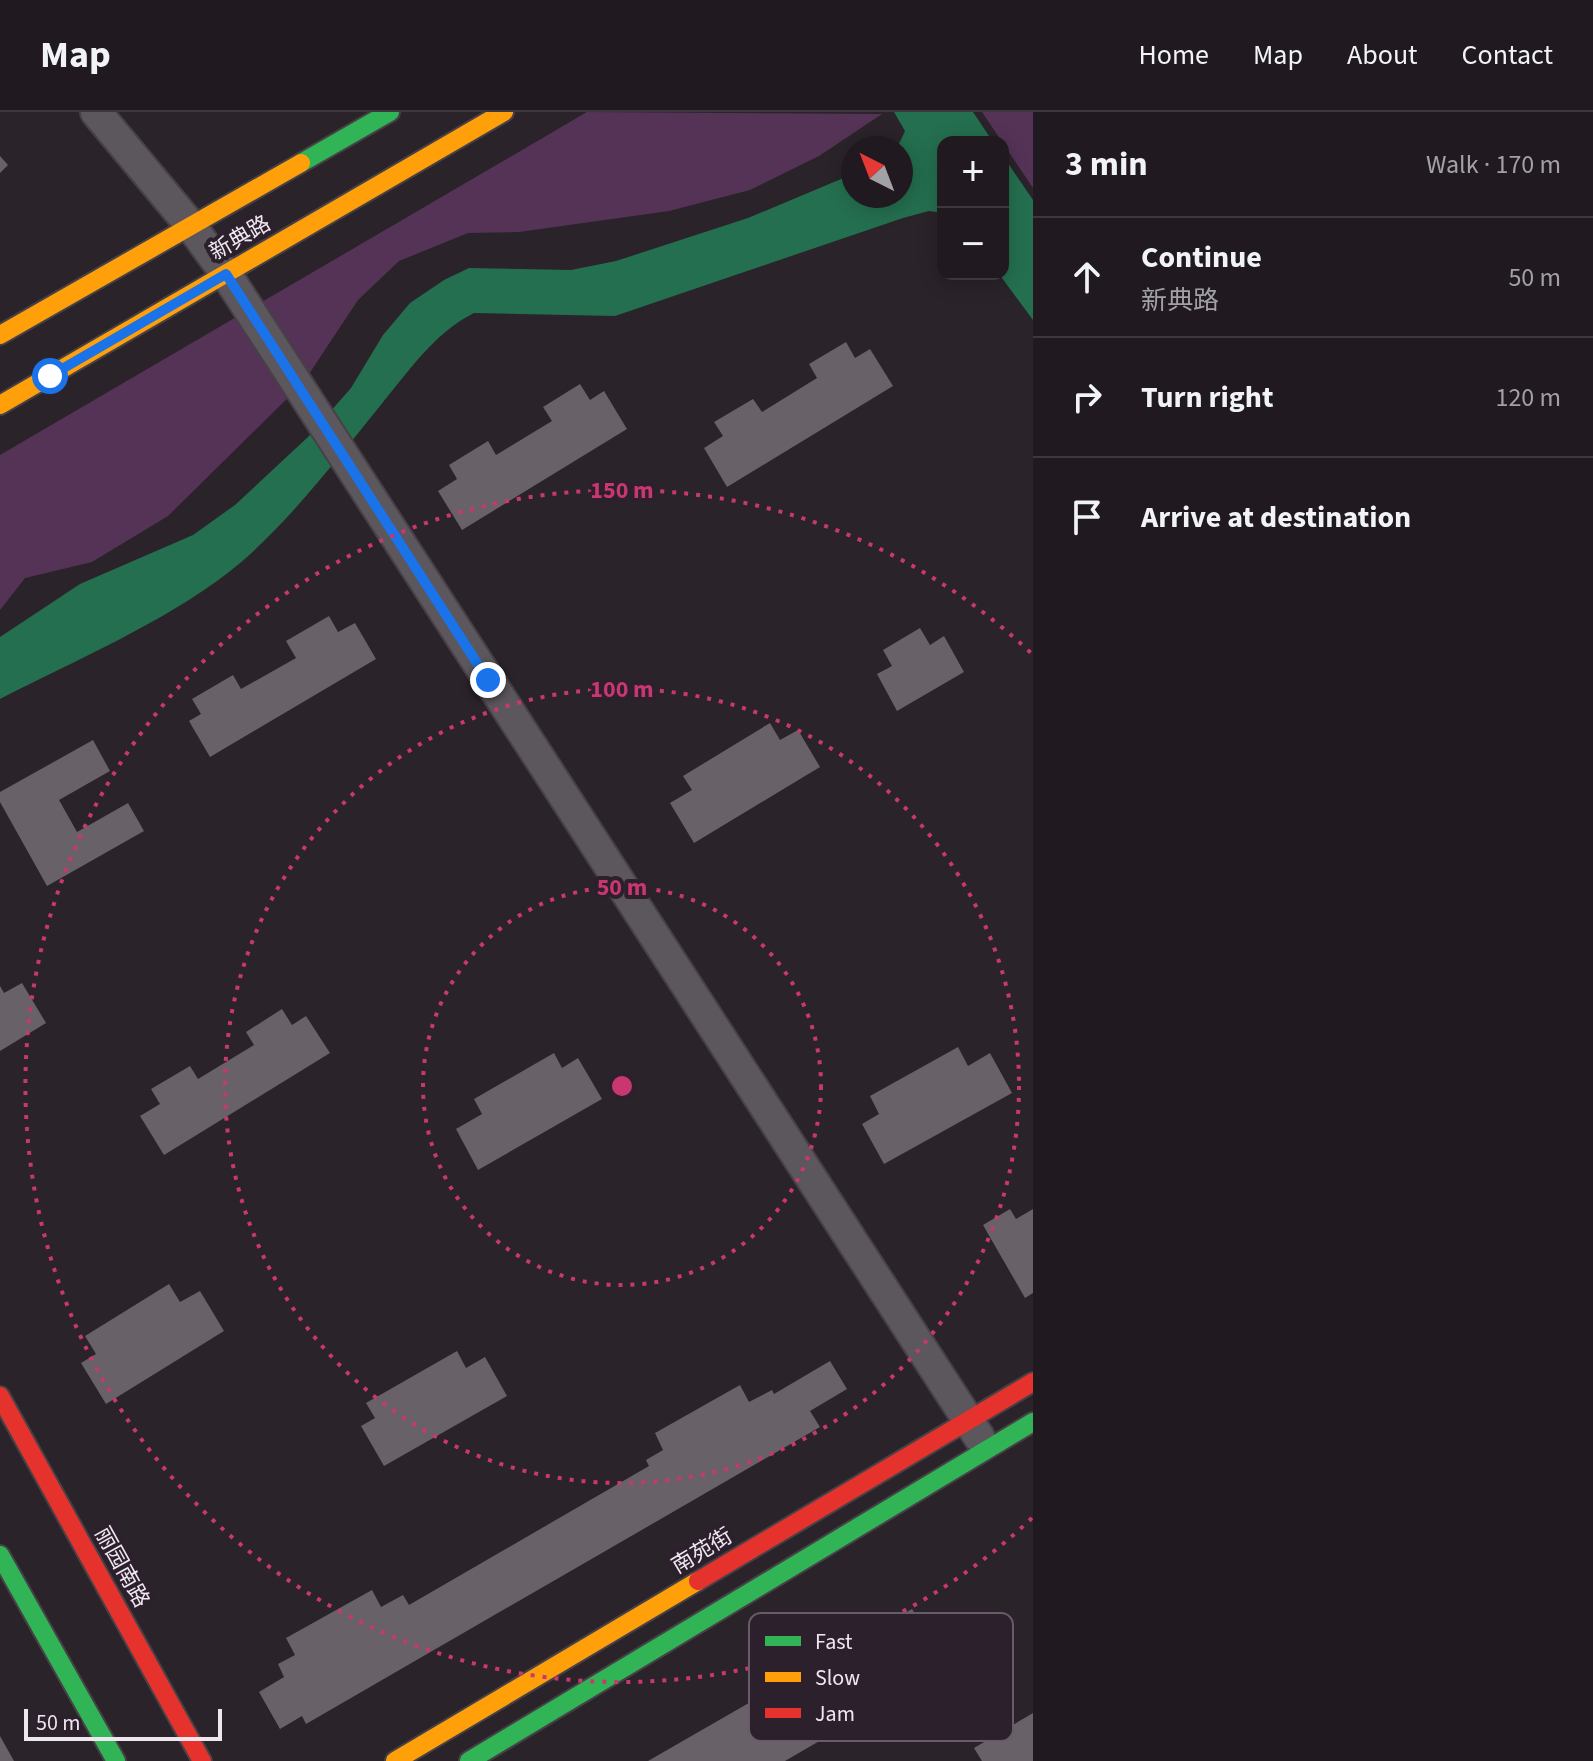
<!DOCTYPE html>
<html lang="en">
<head>
<meta charset="utf-8">
<style>
	:root { --surface:#201a20; --page:#282329; --text:#f1f3f6; --muted:#a2a1a5; --line:#3d383e }
	body { margin:0; font-family:"Source Sans 3","Noto Sans SC",sans-serif; background:var(--page); color:var(--text) }
	.controls { position:absolute; right:24px; top:24px; display:grid; overflow:hidden; border-radius:16px; box-shadow:0 4px 20px #0003 }
	.controls button { width:72px; height:72px; display:grid; place-items:center; padding:0; border:0; border-bottom:2px solid var(--line); background:var(--surface); color:var(--text); font:40px sans-serif }
	.compass { position:absolute; left:841px; top:24px; width:72px; height:72px; border-radius:50%; background:var(--surface); box-shadow:0 4px 20px #0003; rotate:318deg }
	.scale { position:absolute; left:24px; bottom:20px; width:198px; box-sizing:border-box; padding-left:8px; border:4px solid #efe7f0; border-top:0; font-size:22px; line-height:28px; white-space:nowrap; color:#efe7f0; -webkit-text-stroke:6px #2d202d; paint-order:stroke }
	.stop { position:absolute; width:24px; height:24px; margin:-18px; border:6px solid #1a73e8; border-radius:50%; background:#fff }
	.stop.end { background:#1a73e8; border-color:#fff; box-shadow:0 2px 8px #0008 }
	.list { margin:0; padding:0; list-style:none }
	h2 { display:flex; justify-content:space-between; align-items:center; height:104px; margin:0; padding:0 32px; font-size:34px }
	h2 small { font-size:26px; font-weight:400; color:var(--muted) }
	.list li { display:grid; grid-template-columns:52px 1fr auto; gap:24px; align-items:center; box-sizing:border-box; height:120px; padding:0 32px; border-top:2px solid var(--line) }
	.list b { display:block; font-size:30px; white-space:nowrap }
	.list p { margin:0; font-size:26px; white-space:nowrap; color:var(--muted) }
	.list em { font-size:26px; font-style:normal; color:var(--muted) }
	.icon { flex:none; width:44px; height:44px; fill:none; stroke:currentColor; stroke-width:2; stroke-linecap:round; stroke-linejoin:round }
	.map { position:relative; flex:none; width:1033px; height:1649px; overflow:hidden }
	header { display:flex; align-items:center; gap:48px; box-sizing:border-box; height:112px; padding:0 40px; background:var(--surface); border-bottom:2px solid var(--line) }
	header strong { font-size:38px }
	nav { display:flex; gap:44px; margin-inline-start:auto; font-size:28px }
	main { display:flex }
	aside { flex:1; background:var(--surface) }
	.map>svg:first-child { display:block }
	.green { fill:#553357 }
	.water { fill:#246f4f }
	.building { fill:#686268 }
	.lines { fill:none; stroke-linecap:round; stroke-linejoin:round }
	.street-casing { stroke:#464146; stroke-width:34 }
	.fast-casing { stroke:#464146; stroke-width:22 }
	.slow-casing { stroke:#464146; stroke-width:22 }
	.jam-casing { stroke:#464146; stroke-width:22 }
	.street { stroke:#5c575c; stroke-width:30 }
	.fast { stroke:#30b455; stroke-width:18 }
	.slow { stroke:#ff9f0a; stroke-width:18 }
	.jam { stroke:#e5322d; stroke-width:18 }
	.route { stroke:#1a73e8; stroke-width:10 }
	.ring { fill:none; stroke:#c93771; stroke-width:4; stroke-dasharray:4 8 }
	.labels { text-anchor:middle; dominant-baseline:central; stroke-width:8; stroke-linejoin:round; paint-order:stroke }
	.street-label { font-size:22px; fill:#efe7f0; stroke:#2d202d }
	.key { fill:#2d202d; stroke:#675c68; stroke-width:2 }
	.key-label { font-size:22px; fill:#efe7f0 }
	.centre { fill:#c93771; stroke:#2d202d; stroke-width:4 }
	.ring-label { font-size:24px; text-anchor:middle; font-weight:bold; fill:#c93771; stroke:#2d202d; stroke-width:8; stroke-linejoin:round; paint-order:stroke }
</style>
</head>
<body>
<header>
<strong>Map</strong>
<nav><a>Home</a><a>Map</a><a>About</a><a>Contact</a></nav>
</header>
<main>
<div class="map">
<svg width="1033" height="1649" viewBox="0 0 1033 1649">
	<rect width="100%" height="100%" fill="#2a232a"/>
	<!-- green -->
	<path class="green" d="M 587,0 L 882,2 L 819,44 L 750,78 L 669,99 L 519,120 L 468,121 L 399,149 L 358,188 L 303,271 L 168,404 L 92,450 L 25,466 L 0,498 L 0,343 Z
		M 982,0 L 1033,0 L 1033,76 Z"/>
	<!-- water -->
	<path class="water" d="M 894,0 L 973,0 L 993,30 L 943,30 L 943,101 L 929,99 L 903,106 L 615,204 L 474,201 C 434,221 408,260 380,294 C 336,348 283,418 229,460 C 163,511 74,549 0,587 L 0,525 L 80,472 L 193,423 L 235,393 L 308,325 L 351,276 L 383,223 L 410,191 L 444,168 L 469,156 L 571,158 L 616,149 L 748,106 L 853,62 L 853,84 L 901,84 L 901,36 L 897,36 L 905,19 Z
		M 1003,44 L 1033,88 L 1033,208 L 999,162 L 1003,162 Z"/>
	<!-- building -->
	<path class="building" d="M 0,44 L 8,53 L 0,61 Z
		M 846,230 L 855,246 L 870,237 L 893,274 L 727,375 L 704,336 L 723,324 L 714,310 L 753,287 L 762,300 L 817,266 L 809,252 Z
		M 580,272 L 590,288 L 604,279 L 627,317 L 462,418 L 438,379 L 457,367 L 449,353 L 488,329 L 496,343 L 552,309 L 543,295 Z
		M 329,504 L 338,520 L 355,511 L 376,547 L 210,645 L 189,609 L 201,602 L 192,587 L 233,563 L 241,577 L 296,546 L 286,529 Z
		M 920,516 L 930,533 L 944,524 L 964,560 L 897,599 L 877,562 L 892,554 L 883,538 Z
		M 770,611 L 780,628 L 798,618 L 820,655 L 694,731 L 670,691 L 692,678 L 683,664 Z
		M 93,628 L 110,659 L 59,688 L 77,720 L 128,691 L 144,719 L 47,774 L 0,690 L 0,680 Z
		M 22,871 L 46,911 L 0,939 L 0,874 L 4,881 Z
		M 282,897 L 292,913 L 306,904 L 330,941 L 164,1043 L 140,1004 L 160,992 L 151,977 L 190,954 L 198,967 L 254,933 L 246,920 Z
		M 958,935 L 968,954 L 990,941 L 1012,981 L 884,1052 L 862,1012 L 879,1002 L 870,984 Z
		M 554,941 L 562,956 L 578,946 L 602,987 L 478,1058 L 456,1017 L 482,1002 L 474,987 Z
		M 1010,1097 L 1016,1107 L 1033,1097 L 1033,1181 L 1025,1186 L 983,1113 Z
		M 169,1172 L 180,1190 L 200,1179 L 224,1219 L 106,1292 L 81,1251 L 96,1242 L 85,1224 Z
		M 457,1239 L 466,1256 L 485,1245 L 507,1284 L 384,1354 L 361,1314 L 375,1306 L 366,1291 Z
		M 830,1249 L 847,1277 L 810,1299 L 820,1315 L 306,1612 L 302,1604 L 280,1617 L 259,1580 L 284,1565 L 278,1552 L 295,1543 L 286,1526 L 372,1478 L 381,1495 L 403,1483 L 409,1493 L 649,1354 L 646,1348 L 663,1338 L 655,1321 L 740,1273 L 749,1290 L 772,1278 L 774,1282 Z
		M 912,1497 L 947,1555 L 785,1649 L 648,1649 Z
		M 1033,1601 L 1033,1649 L 982,1649 L 974,1636 Z
		M 0,1624 L 14,1649 L 0,1649 Z"/>
	<g class="lines">
		<!-- street casing -->
		<g class="street-casing">
			<path id="street" d="M 96,0 L 191,114 L 226,162 L 979,1325"/>
		</g>
		<!-- fast casing -->
		<g class="fast-casing">
			<path id="fast" d="M 301,51 L 390,0
				M 0,1443 L 116,1649
				M 469,1649 L 1033,1310"/>
		</g>
		<!-- slow casing -->
		<g class="slow-casing">
			<path id="slow" d="M 0,223 L 301,51
				M 0,293 L 504,0
				M 395,1649 L 698,1469"/>
		</g>
		<!-- jam casing -->
		<g class="jam-casing">
			<path id="jam" d="M 0,1284 L 202,1649
				M 698,1469 L 1033,1270"/>
		</g>
		<!-- street -->
		<use href="#street" class="street"/>
		<!-- fast -->
		<use href="#fast" class="fast"/>
		<!-- slow -->
		<use href="#slow" class="slow"/>
		<!-- jam -->
		<use href="#jam" class="jam"/>
	</g>
	<g class="lines">
		<!-- route -->
		<path class="route" d="M 50,264 L 226,162 L 488,568"/>
	</g>
	<!-- distance rings -->
	<g class="ring">
		<circle cx="622" cy="974" r="199"/>
		<circle cx="622" cy="974" r="397"/>
		<path d="M1032 1406A596 596 0 1 1 1032 542"/>
	</g>
	<g class="labels">
		<!-- street labels -->
		<g class="street-label">
			<text transform="translate(240 126) rotate(-30)">新典路</text>
			<text transform="translate(702 1439) rotate(-31)">南苑街</text>
			<text transform="translate(122 1455) rotate(61)">丽园南路</text>
		</g>
	</g>
	<!-- legend -->
	<rect x="749" y="1501" width="264" height="128" rx="12" class="key"/>
	<rect x="765" y="1524" width="36" height="10" fill="#30b455"/>
	<rect x="765" y="1560" width="36" height="10" fill="#ff9f0a"/>
	<rect x="765" y="1596" width="36" height="10" fill="#e5322d"/>
	<g class="key-label">
		<text x="815" y="1537">Fast</text>
		<text x="815" y="1573">Slow</text>
		<text x="815" y="1609">Jam</text>
	</g>
	<circle cx="622" cy="974" r="12" class="centre"/>
	<g class="ring-label">
		<text x="622" y="386">150 m</text>
		<text x="622" y="585">100 m</text>
		<text x="622" y="783">50 m</text>
	</g>
</svg>
<div class="controls">
<button>+</button>
<button>−</button>
</div>
<svg class="compass" viewBox="-18 -18 36 36"><path d="M0-13l5 13h-10z" fill="#e53935"/><path d="M0 13l5-13h-10z" fill="#a2a1a5"/></svg>
<div class="scale">50 m</div>
<div class="stop" style="left:50px;top:264px"></div>
<div class="stop end" style="left:488px;top:568px"></div>
</div>
<aside>
<h2>3 min<small>Walk · 170 m</small></h2>
<ul class="list">
<li><svg class="icon" aria-label="ahead" viewBox="0 0 24 24"><path d="M12 20V5M6 11l6-6 6 6"/></svg><div><b>Continue</b><p>新典路</p></div><em>50 m</em></li>
<li><svg class="icon" aria-label="right" viewBox="0 0 24 24"><path d="M7 20v-9h11M14 6l5 5-5 5"/></svg><div><b>Turn right</b></div><em>120 m</em></li>
<li><svg class="icon" aria-label="arrive" viewBox="0 0 24 24"><path d="M6 21V4h12l-3 4 3 4H6"/></svg><div><b>Arrive at destination</b></div></li>
</ul>
</aside>
</main>
</body>
</html>
